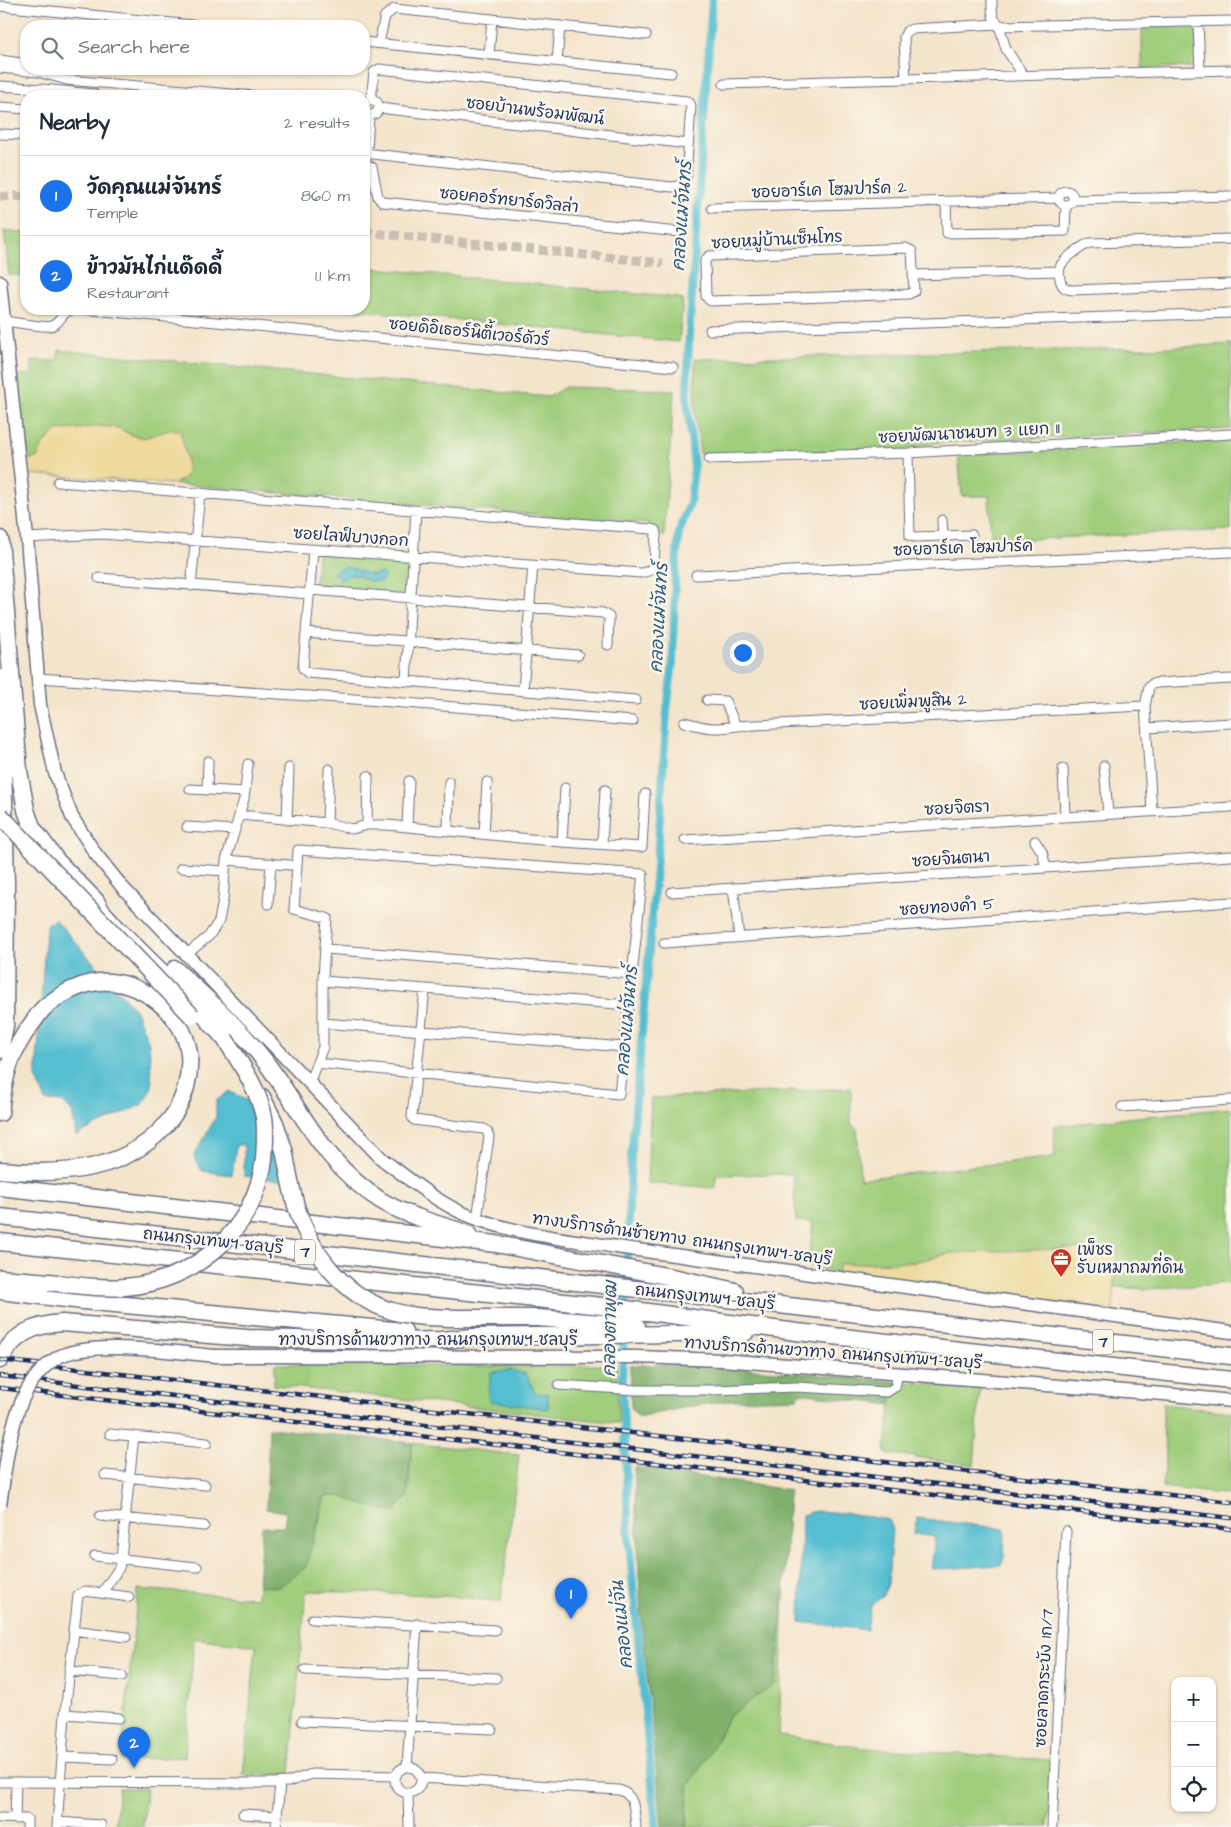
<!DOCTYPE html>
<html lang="en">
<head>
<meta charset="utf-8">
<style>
	:root { --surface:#fff; --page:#f2f2f3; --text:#1f2937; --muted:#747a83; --line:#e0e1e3; --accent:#1a73e8 }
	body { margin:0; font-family:"Architects Daughter","Playpen Sans Thai",sans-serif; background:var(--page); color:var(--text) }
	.controls { position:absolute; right:15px; bottom:15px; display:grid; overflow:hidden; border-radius:10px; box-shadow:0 1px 4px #0004 }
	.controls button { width:45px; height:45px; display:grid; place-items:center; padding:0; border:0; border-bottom:1px solid var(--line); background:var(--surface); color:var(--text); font:25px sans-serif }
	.you { position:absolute; left:742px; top:652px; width:18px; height:18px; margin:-12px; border:4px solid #fff; border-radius:50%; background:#1a73e8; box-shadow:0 0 0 8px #1a73e833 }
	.badge { display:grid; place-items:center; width:32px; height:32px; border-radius:50%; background:var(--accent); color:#fff; font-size:16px; font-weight:700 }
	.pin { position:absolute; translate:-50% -41px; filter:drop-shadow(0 1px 2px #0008) }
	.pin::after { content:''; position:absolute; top:26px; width:18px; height:15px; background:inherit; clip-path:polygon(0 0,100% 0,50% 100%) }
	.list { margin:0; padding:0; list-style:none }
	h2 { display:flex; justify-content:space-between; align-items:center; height:65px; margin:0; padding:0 20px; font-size:21px }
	h2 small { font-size:16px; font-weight:400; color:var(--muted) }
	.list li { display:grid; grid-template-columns:32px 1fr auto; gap:15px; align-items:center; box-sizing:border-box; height:80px; padding:0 20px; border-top:1px solid var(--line) }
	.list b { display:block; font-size:19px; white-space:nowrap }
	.list p { margin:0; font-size:16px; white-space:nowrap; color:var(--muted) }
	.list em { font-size:16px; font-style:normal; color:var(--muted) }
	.icon { flex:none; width:28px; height:28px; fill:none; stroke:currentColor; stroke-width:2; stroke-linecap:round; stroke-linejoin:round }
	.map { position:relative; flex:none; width:1231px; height:1827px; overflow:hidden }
	.search { position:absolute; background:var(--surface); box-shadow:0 1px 4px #0004; left:20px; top:20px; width:350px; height:55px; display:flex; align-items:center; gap:12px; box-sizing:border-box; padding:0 18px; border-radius:20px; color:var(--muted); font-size:19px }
	.panel { position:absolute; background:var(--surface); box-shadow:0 1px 4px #0004; left:20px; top:90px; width:350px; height:225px; border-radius:20px }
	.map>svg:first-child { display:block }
	.green { fill:#a0ce7c; stroke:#5e7e6d }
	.forest { fill:#80b16c; stroke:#4e7065 }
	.sand { fill:#eeda9e; stroke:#84847e }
	.water { fill:#54bed0; stroke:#387697 }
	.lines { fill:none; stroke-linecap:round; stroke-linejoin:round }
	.canal { stroke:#54bed0; stroke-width:8 }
	.minor-tunnel { stroke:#c9c0b5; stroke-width:9; stroke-dasharray:9 4.5; stroke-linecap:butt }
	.minor-casing { stroke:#676e84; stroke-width:11 }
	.secondary-casing { stroke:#676e84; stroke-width:15 }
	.motorway-casing { stroke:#676e84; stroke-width:19 }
	.minor { stroke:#fff; stroke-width:9 }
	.secondary { stroke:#fff; stroke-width:12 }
	.motorway { stroke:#fff; stroke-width:16 }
	.rail-casing { stroke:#1b2f5e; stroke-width:4.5 }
	.rail { stroke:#fbf7ec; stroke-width:2.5; stroke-dasharray:8; stroke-linecap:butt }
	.secondary-bridge-casing { stroke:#676e84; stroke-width:15; stroke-linecap:butt }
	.motorway-bridge-casing { stroke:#676e84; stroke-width:19; stroke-linecap:butt }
	.secondary-bridge { stroke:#fff; stroke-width:12 }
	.motorway-bridge { stroke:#fff; stroke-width:16 }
	.labels { text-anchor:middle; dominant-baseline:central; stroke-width:5; stroke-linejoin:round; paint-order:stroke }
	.shield { fill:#fbf7ec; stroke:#5e6b89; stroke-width:1 }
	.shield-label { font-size:15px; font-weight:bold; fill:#1b2f5e }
	.street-label { font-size:16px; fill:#1b2f5e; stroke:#fbf7ec }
	.poi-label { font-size:16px; fill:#1b2f5e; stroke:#fbf7ec; text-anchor:start }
	.water-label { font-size:18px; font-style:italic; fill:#2c5a80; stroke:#fbf7ec }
</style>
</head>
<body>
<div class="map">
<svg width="1231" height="1827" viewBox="0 0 1231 1827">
	<rect width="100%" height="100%" fill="#fbf7ec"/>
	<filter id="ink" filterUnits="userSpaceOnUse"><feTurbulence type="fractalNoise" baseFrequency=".02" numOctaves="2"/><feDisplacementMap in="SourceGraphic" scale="10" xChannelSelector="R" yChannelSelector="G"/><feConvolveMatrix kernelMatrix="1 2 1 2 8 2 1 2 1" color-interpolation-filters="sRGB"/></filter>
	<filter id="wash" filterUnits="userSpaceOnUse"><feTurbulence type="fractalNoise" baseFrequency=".0096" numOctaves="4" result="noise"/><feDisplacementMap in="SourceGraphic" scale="20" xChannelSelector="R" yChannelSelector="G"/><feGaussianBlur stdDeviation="1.12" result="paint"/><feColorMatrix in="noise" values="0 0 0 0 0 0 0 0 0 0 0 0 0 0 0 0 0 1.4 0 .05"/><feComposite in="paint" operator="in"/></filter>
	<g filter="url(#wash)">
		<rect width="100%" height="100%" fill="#f4e4cb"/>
		<!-- green -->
		<path class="green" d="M 1196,25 L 1197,67 L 1142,68 L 1142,26 Z
			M 4,231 L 26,233 L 26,276 L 9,275 Z
			M 364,267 L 678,298 L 683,300 L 679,342 L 349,309 L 364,309 Z
			M 1231,344 L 1231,429 L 934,443 L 900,451 L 700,454 L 695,413 L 695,359 L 1179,347 Z
			M 59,350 L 549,397 L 565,387 L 674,390 L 664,537 L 649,524 L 175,484 L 187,474 L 169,430 L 144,438 L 132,435 L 119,428 L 99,426 L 79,429 L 57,430 L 43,445 L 37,458 L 24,460 L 16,378 L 20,375 L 32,374 L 32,360 L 57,361 Z
			M 1231,440 L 1231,530 L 991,541 L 989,496 L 962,496 L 958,455 Z
			M 318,554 L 409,562 L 407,595 L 314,588 Z
			M 851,1088 L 851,1124 L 857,1129 L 860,1179 L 1055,1157 L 1054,1126 L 1127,1118 L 1231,1108 L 1231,1283 L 1146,1289 L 1115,1287 L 1116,1247 L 951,1253 L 914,1262 L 841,1264 L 838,1272 L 808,1266 L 813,1222 L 796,1221 L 793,1174 L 716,1175 L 716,1188 L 647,1183 L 651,1098 Z
			M 275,1364 L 482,1366 L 616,1365 L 619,1423 L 274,1385 Z
			M 903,1382 L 980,1388 L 974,1465 L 885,1453 L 892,1395 Z
			M 1163,1404 L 1231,1412 L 1231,1495 L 1162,1487 L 1166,1452 L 1163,1430 Z
			M 412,1443 L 519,1455 L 501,1602 C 437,1593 371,1593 306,1591 L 290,1774 L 243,1775 L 256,1646 L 194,1638 L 185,1757 L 121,1760 L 138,1589 L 257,1598 L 258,1586 L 279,1587 L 316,1533 L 325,1496 L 340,1496 L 364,1505 L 394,1512 L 410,1470 Z
			M 784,1592 L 779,1735 L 865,1748 L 1051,1760 L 1048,1827 L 687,1827 L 688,1787 L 714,1745 L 729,1716 L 775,1684 Z
			M 119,1788 L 146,1788 L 143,1827 L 115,1827 Z"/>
		<!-- forest -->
		<path class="forest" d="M 630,1365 L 705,1365 L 903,1382 L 892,1395 L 891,1405 L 799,1393 L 798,1398 L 734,1400 L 693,1406 L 639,1417 L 631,1409 Z
			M 269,1428 L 412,1443 L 408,1496 L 394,1512 L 364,1505 L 340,1496 L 325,1496 L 306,1567 L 279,1587 L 258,1586 L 262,1527 L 284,1527 L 286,1512 L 266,1509 Z
			M 634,1467 L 789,1490 L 784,1592 L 775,1684 L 729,1716 L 714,1745 L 688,1787 L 687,1827 L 662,1827 L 641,1616 Z"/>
		<!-- sand -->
		<path class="sand" d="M 99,426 L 119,428 L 131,435 L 144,438 L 169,430 L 180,430 L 187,460 L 187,475 L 175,484 L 28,474 L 24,460 L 37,458 L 43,445 L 57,430 L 79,429 Z
			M 1117,1247 L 1113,1311 L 838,1272 L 840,1264 L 914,1262 L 951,1253 Z"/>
		<!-- water -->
		<path class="water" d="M 345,567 C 359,567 365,578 381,573 L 385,576 L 382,581 C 365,583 367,577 354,575 C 349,575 344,579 339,581 L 340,577 L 338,574 L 333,575 L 334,571 Z
			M 55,919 L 136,1011 L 149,1043 L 152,1087 L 143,1104 L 76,1135 L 72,1112 L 63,1102 L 46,1101 L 36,1077 L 46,926 Z
			M 229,1091 L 248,1101 L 290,1166 L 282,1180 L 244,1176 L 244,1145 L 236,1145 L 232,1175 L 202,1171 L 194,1156 L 216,1117 L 216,1101 Z
			M 511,1370 L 526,1374 L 535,1393 L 548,1394 L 548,1409 L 490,1401 L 488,1396 L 491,1372 Z
			M 815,1511 L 846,1513 L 889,1520 L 892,1527 L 888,1584 L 882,1597 L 871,1605 L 867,1630 L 800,1622 L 802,1515 Z
			M 917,1518 L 1005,1529 L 1004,1557 L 1001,1565 C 978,1566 955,1569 931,1569 L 935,1537 L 914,1534 Z"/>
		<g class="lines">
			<!-- canal -->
			<path class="canal" d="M 625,1310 L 631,1158 L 658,845 L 667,710 L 673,663 L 675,578 L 679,532 L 690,503 L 694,468 L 687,398 L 689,336 L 712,0
				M 624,1334 L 622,1380 L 629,1542 L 656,1827"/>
		</g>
	</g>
	<g filter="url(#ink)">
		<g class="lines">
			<!-- minor-tunnel -->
			<path class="minor-tunnel" d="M 0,197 L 14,196 L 26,197
				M 364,232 L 663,263"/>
			<!-- minor casing -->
			<g class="minor-casing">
				<path id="minor" d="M 992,0 C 992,11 991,22 1003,26 L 1231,21
					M 0,6 L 203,26
					M 1198,22 L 1200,71
					M 999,25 L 1006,49 L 1024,76
					M 364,42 L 671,73
					M 379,43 L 385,16 L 394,9 L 646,35
					M 489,55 L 492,19
					M 0,60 L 21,63 L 26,66
					M 557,61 L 560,26
					M 0,68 L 38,72 L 67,80 L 255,96
					M 906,79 L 904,37 L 907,31 L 912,29 L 997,24
					M 724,84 L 1231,70
					M 0,86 L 30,88 L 94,94
					M 364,103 L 371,99 L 376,101 L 379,106 C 379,112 375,115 369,115 L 364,111
					M 0,107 L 26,109
					M 379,108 L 688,144
					M 0,134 L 26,135
					M 364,153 L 672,187 C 679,186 683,185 686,178 L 691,106 L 689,102 L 687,101 L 379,69 L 374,72 L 371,99
					M 367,153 L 369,115
					M 364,164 L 372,167 L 378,197 L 383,202 L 679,232
					M1059 198a7 7 0 1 1 14 0a7 7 0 1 1-14 0Z
					M 1073,200 L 1231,196
					M 946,201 L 947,233 L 1065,231 L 1066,206
					M 712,208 L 1058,198
					M 1231,239 L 1090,243 C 1082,246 1066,257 1061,265 C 1058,271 1059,284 1065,288 C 1066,289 1071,290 1073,290 L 1231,284
					M 906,248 L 912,251 L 914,291 L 909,294 L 711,301 L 708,299 L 706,296 L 705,261 L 709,256 Z
					M 914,275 L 1059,271
					M 83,309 L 673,367
					M 4,321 C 14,322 44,328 51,326 C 63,322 60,310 76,309
					M 710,330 L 1231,313
					M 908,453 L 910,536 L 914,537 L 972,535
					M 709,459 L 908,453 L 1231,434
					M 942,520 L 943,536
					M 27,538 L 101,534 L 641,573 L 649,571 L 654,564 L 656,534 L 655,530 L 651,529 L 58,482
					M 313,550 L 303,668 L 308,673 L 636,700
					M 696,575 L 1231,552
					M 99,578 L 310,594
					M 191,586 L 200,493
					M 310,590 L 603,613 L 609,617 L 608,645
					M 306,633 L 578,655
					M 38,678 L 354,699 L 633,721
					M 406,681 L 416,510
					M 523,691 L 533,565
					M 707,700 L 725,701 L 736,726
					M 684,722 C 706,728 713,730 736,726 L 1145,706
					M 1147,728 L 1231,723
					M 1104,766 L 1108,814
					M 1063,769 L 1065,817
					M 190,789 L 245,792
					M 207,790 L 208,761
					M 1152,811 L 1145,706 L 1149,687 L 1152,684 L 1157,683 L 1231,679
					M 239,815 L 327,823 L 352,829 L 367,825 L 387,825 L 562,842 L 642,847 L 645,794
					M 287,820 L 289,768
					M 327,823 L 329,769
					M 367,825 L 368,776
					M 187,827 L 235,830
					M 407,827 L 409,781
					M 448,831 L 449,782
					M 484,834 L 487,782
					M 685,840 L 1231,807
					M 1035,841 L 1042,852 L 1046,867
					M 562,842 L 565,788
					M 602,844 L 605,790
					M 226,860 L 290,865
					M 181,868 L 225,871
					M 733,888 L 739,937
					M 672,892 L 1231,856
					M 268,904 L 271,863
					M 664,943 L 1231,902
					M 326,949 L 632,974
					M 187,954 L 209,936 L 219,921 L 223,900 L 226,860 L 244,799 L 248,764
					M 323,981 L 629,1005
					M 425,989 L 412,1117 L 414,1120 L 484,1129 L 487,1131 L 489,1137 L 477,1219
					M 323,1023 L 624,1047
					M 309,1083 L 323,1047 L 323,977 L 327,918 L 294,909 L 298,850 L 643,874 L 619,1094 L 317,1063
					M 1122,1107 L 1231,1100
					M 559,1385 L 637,1390 L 712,1390 L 796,1387 L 887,1392 L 895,1387 L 898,1374
					M 110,1434 L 207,1443
					M 105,1475 L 205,1485
					M 100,1516 L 204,1526
					M 95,1556 L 197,1567
					M 102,1593 L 119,1568 L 121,1558 L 134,1436
					M 312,1619 L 495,1630
					M 73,1630 L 126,1637
					M 305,1670 L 496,1678
					M 69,1671 L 122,1676
					M 65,1714 L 119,1718
					M 302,1721 L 492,1729
					M 62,1757 L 112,1759
					M 407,1767 L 417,1624
					M395 1780a13 13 0 1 1 26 0a13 13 0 1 1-26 0Z
					M 421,1778 L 619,1790 C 636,1795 634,1812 636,1827
					M 0,1782 L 272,1783 L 288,1782 L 312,1774 L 396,1776
					M 408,1793 L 409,1827
					M 243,1814 L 277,1816
					M 0,1818 L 27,1819 L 27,1827
					M 15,1819 L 16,1782
					M 57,1822 L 101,1825
					M 57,1827 L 65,1714 L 78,1595 L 85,1591 L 129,1597
					M 276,1827 L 280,1783
					M 1052,1827 L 1066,1531"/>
			</g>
			<!-- secondary casing -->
			<g class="secondary-casing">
				<path id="secondary" d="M 0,282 L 27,538 L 40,705 L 55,773 L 72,817 L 95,853 L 123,888 L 382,1159 C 410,1180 439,1204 472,1217 C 518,1235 568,1239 616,1247 L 1231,1332
					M 216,1356 L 637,1357 L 722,1360 L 1164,1394 L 1231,1401"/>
			</g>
			<!-- motorway casing -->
			<g class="motorway-casing">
				<path id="motorway" d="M 0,539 L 19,771 L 26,810 L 32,827 L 57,861 L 96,901 L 101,910 L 117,928 L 195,1005 L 225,1039
					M 175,969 C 207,999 241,1029 267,1064 C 304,1114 325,1165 380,1200 C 406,1216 439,1224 468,1234
					M 0,1050 L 5,1026 L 6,884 L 1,678
					M 262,1097 L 275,1123 L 284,1150
					M 0,1113 C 4,1075 10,1052 33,1022 C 37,1017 40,1011 45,1007 C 49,1003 55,1000 60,996 C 72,989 85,983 99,982 C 139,979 183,1011 189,1053 C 191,1075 185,1099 172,1117 C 132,1172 62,1176 0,1170
					M 0,1187 L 496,1244 L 677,1278 L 735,1291
					M 0,1217 L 1231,1356
					M 0,1242 L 611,1307 L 797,1332 L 1231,1380
					M 0,1278 L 49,1282
					M 0,1291 L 83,1301 L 404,1331
					M 449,1318 L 538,1318 L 637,1326
					M 0,1360 C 14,1334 33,1325 62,1323 L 247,1338 L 396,1341 L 441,1340 L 473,1337 L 745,1333"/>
			</g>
			<!-- minor -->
			<use href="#minor" class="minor"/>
			<!-- secondary -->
			<use href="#secondary" class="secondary"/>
			<!-- motorway -->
			<use href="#motorway" class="motorway"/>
			<!-- rail casing -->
			<g class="rail-casing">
				<path id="rail" d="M 0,1360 L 1231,1502
					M 0,1376 L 1231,1518
					M 0,1388 L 1231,1529"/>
			</g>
			<!-- rail -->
			<use href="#rail" class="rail"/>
			<!-- secondary-bridge casing -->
			<g class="secondary-bridge-casing">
				<path id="secondary-bridge" d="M 0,1505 C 5,1472 8,1438 19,1408 C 26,1389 38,1370 55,1359 C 86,1338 178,1353 216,1356"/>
			</g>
			<!-- motorway-bridge casing -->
			<g class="motorway-bridge-casing">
				<path id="motorway-bridge" d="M 0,815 L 192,1016
					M 284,1150 C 288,1170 291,1190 297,1209 C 312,1255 345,1297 392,1311 C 411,1317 430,1317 449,1318
					M 49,1282 C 74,1285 99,1289 125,1287 C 196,1281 255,1230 264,1159 C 265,1145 266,1130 264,1117 C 258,1088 241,1064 225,1039"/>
			</g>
			<!-- secondary-bridge -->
			<use href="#secondary-bridge" class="secondary-bridge"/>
			<!-- motorway-bridge -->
			<use href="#motorway-bridge" class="motorway-bridge"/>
		</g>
	</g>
	<!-- icons -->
	<defs>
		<g id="office-pin" transform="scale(1.125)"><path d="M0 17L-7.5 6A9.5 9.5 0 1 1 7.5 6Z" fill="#c8321e" stroke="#fbf7ec"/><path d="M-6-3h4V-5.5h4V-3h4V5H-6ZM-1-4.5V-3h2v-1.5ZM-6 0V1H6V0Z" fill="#fff"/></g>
	</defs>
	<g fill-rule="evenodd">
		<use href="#office-pin" x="1061" y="1259"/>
	</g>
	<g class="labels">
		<!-- shield labels -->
		<g class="shield">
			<rect x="295" y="1239.5" width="20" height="25" rx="4"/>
			<rect x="1093" y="1329.5" width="20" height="25" rx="4"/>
		</g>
		<g class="shield-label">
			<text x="305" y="1252">7</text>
			<text x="1103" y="1342">7</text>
		</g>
		<!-- street labels -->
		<g class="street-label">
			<text transform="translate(535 111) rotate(7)">ซอยบ้านพร้อมพัฒน์</text>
			<text transform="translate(829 190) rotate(-2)">ซอยอาร์เค โฮมปาร์ค 2</text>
			<text transform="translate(509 200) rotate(6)">ซอยคอร์ทยาร์ดวิลล่า</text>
			<text transform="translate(777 240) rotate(-3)">ซอยหมู่บ้านเซ็นโทร</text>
			<text transform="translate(469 332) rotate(6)">ซอยดิอิเธอร์นิตี้เวอร์ดัวร์</text>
			<text transform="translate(969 433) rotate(-3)">ซอยพัฒนาชนบท 3 แยก 11</text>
			<text transform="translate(351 537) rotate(4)">ซอยไลฟ์บางกอก</text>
			<text transform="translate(963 548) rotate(-2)">ซอยอาร์เค โฮมปาร์ค</text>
			<text transform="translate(913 702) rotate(-3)">ซอยเพิ่มพูสิน 2</text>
			<text transform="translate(957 808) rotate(-3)">ซอยจิตรา</text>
			<text transform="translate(951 859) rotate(-4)">ซอยจินตนา</text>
			<text transform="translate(947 907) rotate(-4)">ซอยทองคำ 5</text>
			<text transform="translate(682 1239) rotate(8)">ทางบริการด้านซ้ายทาง ถนนกรุงเทพฯ-ชลบุรี</text>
			<text transform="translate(213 1241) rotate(6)">ถนนกรุงเทพฯ-ชลบุรี</text>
			<text transform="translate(705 1297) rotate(6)">ถนนกรุงเทพฯ-ชลบุรี</text>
			<text x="428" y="1340">ทางบริการด้านขวาทาง ถนนกรุงเทพฯ-ชลบุรี</text>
			<text transform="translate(833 1353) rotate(4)">ทางบริการด้านขวาทาง ถนนกรุงเทพฯ-ชลบุรี</text>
			<text transform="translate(1044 1678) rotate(-87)">ซอยลาดกระบัง 1ก/7</text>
		</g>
		<!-- poi labels -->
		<g class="poi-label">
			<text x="1077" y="1250">เพ็ชร<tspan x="1077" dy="18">รับเหมาถมที่ดิน</tspan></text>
		</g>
		<!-- water labels -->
		<g class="water-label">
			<text transform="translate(682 216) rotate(-86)">คลองแม่จันทร์</text>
			<text transform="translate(659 618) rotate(-87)">คลองแม่จันทร์</text>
			<text transform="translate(627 1021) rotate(-85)">คลองแม่จันทร์</text>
			<text transform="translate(610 1329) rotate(-89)">คลองตาพุฒ</text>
			<text transform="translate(622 1625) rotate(-96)">คลองแม่จัน</text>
		</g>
	</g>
</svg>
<div class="controls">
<button>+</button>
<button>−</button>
<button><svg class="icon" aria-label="locate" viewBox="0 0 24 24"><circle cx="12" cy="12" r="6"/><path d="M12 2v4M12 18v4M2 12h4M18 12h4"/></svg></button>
</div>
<div class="you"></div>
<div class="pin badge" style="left:571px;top:1619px">1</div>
<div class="pin badge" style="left:134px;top:1768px">2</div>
<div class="search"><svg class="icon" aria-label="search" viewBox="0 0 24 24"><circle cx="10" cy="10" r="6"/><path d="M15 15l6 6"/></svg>Search here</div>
<section class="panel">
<h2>Nearby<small>2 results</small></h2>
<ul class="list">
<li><span class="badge">1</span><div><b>วัดคุณแม่จันทร์</b><p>Temple</p></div><em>860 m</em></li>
<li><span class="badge">2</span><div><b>ข้าวมันไก่แด๊ดดี้</b><p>Restaurant</p></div><em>1.1 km</em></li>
</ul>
</section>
</div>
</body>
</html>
